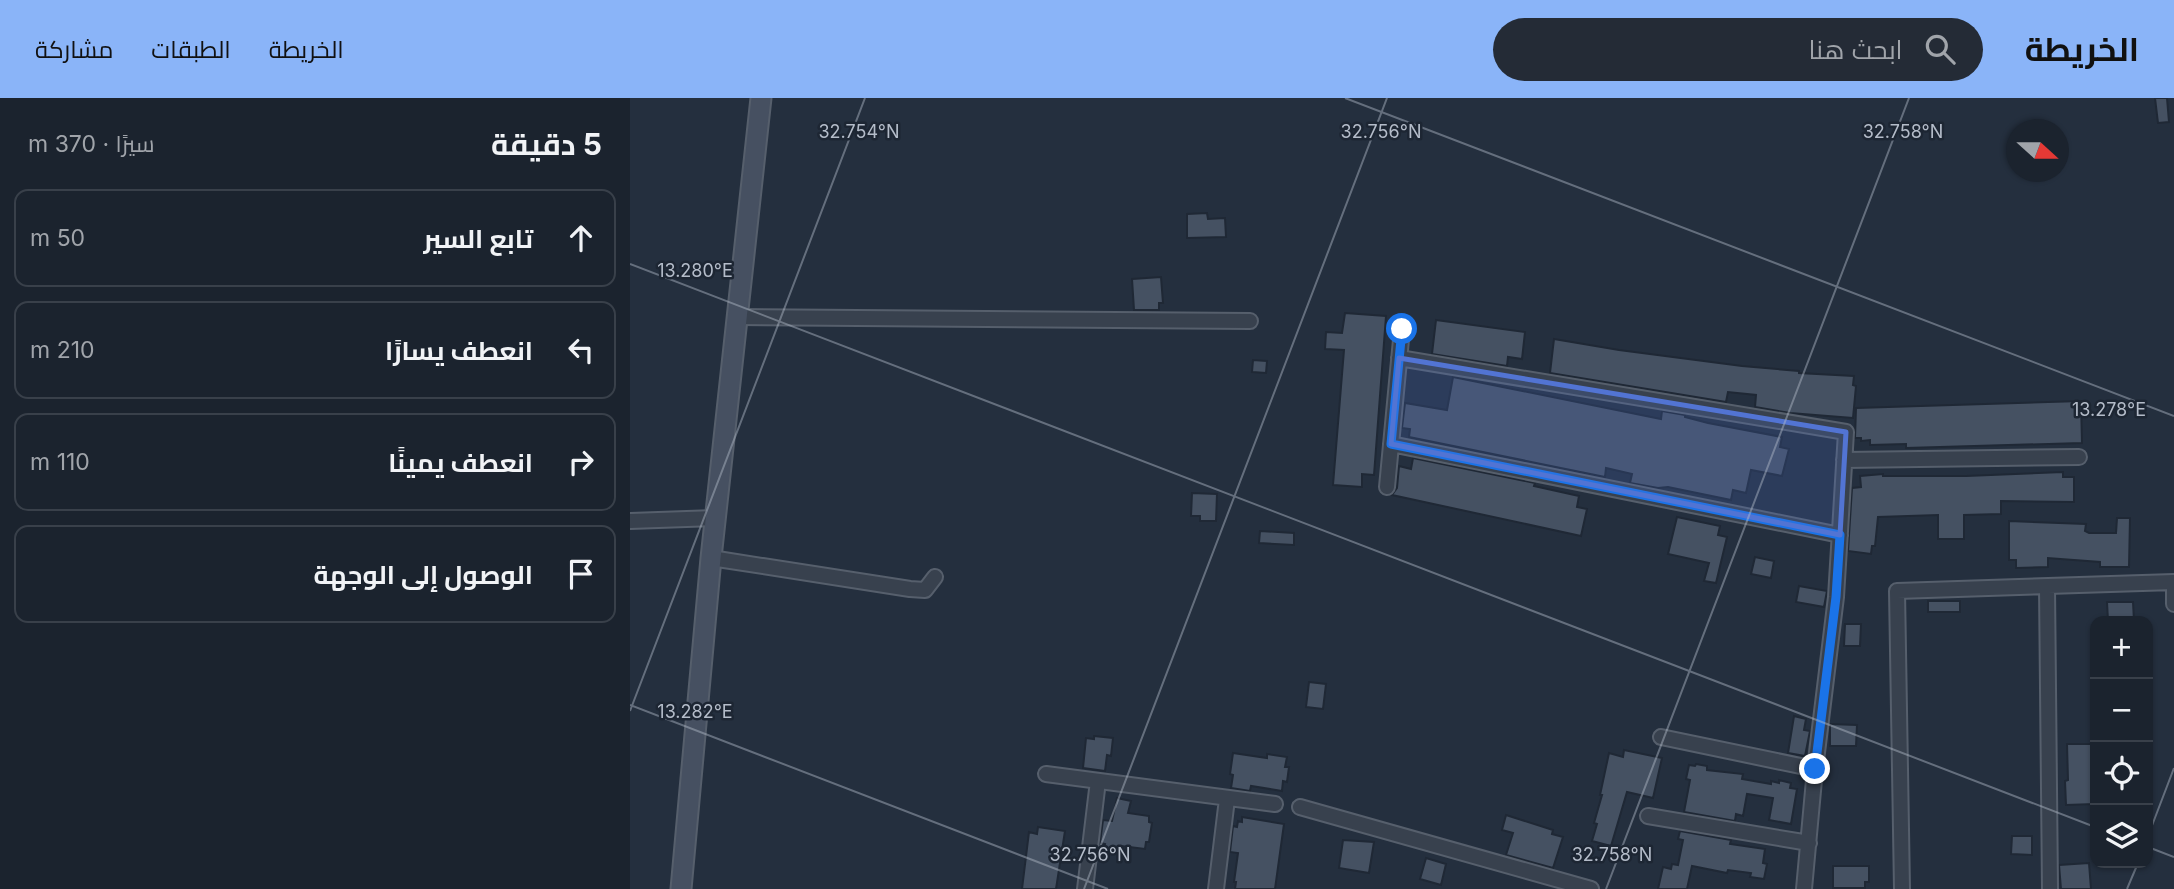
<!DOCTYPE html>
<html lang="ar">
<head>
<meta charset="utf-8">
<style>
	:root { --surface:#1b232e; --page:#242b36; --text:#f1f3f6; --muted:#a0a4aa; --line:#39404a; --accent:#8ab4f8 }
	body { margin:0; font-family:Inter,Cairo,sans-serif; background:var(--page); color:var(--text); direction:rtl }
	.controls { position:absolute; right:21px; bottom:21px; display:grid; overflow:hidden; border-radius:14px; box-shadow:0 2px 5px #0004 }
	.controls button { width:63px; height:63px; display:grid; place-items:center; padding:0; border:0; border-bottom:2px solid var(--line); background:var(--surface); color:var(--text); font:35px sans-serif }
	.compass { position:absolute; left:1376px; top:21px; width:63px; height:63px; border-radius:50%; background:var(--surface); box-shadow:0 2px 5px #0004; rotate:111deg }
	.stop { position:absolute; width:21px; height:21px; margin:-16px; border:5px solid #1a73e8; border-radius:50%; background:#fff }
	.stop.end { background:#1a73e8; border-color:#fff; box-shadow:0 2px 7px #0008 }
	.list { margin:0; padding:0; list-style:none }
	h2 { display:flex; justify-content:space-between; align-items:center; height:91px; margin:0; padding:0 28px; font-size:30px }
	h2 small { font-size:23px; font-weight:400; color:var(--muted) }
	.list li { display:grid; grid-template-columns:46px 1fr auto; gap:21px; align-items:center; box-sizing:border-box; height:98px; margin:0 14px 14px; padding:0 14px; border:2px solid var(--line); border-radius:14px }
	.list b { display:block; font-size:26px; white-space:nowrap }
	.list em { font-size:23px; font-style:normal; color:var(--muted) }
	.icon { flex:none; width:38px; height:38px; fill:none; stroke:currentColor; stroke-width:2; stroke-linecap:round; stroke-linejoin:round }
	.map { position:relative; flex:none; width:1544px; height:791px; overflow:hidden; direction:ltr }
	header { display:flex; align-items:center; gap:42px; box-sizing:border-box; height:98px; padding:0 35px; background:var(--accent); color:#111 }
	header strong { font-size:33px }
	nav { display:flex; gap:38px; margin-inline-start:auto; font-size:24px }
	.search { width:490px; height:63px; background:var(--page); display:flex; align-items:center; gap:18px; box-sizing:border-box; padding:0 24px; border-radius:38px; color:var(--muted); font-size:26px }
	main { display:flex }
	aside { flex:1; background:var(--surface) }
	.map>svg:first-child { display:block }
	.building { fill:#455162; stroke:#1f2835; stroke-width:2 }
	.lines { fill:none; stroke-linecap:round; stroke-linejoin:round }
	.minor-casing { stroke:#565f6c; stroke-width:18 }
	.secondary-casing { stroke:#565f6c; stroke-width:23 }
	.minor { stroke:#38414e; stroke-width:14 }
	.secondary { stroke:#465061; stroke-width:19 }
	.route { stroke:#1a73e8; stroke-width:9 }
	.marked { fill:#5274d3; fill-opacity:0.2; stroke:#5274d3; stroke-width:5; stroke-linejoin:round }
	.ticks { fill:none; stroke:#b4bcc9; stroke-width:2; stroke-opacity:0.45 }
	.ticks-label { font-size:18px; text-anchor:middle; fill:#b4bcc9; stroke:#1d2633; stroke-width:5; stroke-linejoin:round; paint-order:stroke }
</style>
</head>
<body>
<header>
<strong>الخريطة</strong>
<div class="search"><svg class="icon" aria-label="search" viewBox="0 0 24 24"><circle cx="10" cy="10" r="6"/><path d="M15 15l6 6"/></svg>ابحث هنا</div>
<nav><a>الخريطة</a><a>الطبقات</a><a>مشاركة</a></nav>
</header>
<main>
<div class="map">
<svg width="1544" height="791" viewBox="0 0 1544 791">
	<rect width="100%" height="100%" fill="#242f3e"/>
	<!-- building -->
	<path class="building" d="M 1525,0 L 1537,0 L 1539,24 L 1528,25 Z
		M 577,115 L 578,121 L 595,120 L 596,139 L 557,140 L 557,116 Z
		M 531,179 L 533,205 L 529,205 L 529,212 L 504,212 L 502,181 Z
		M 715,215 L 756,218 L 744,377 L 732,376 L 732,389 L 703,387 L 714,252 L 695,251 L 696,234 L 712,235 Z
		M 806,222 L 895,234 L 892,261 L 878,259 L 877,268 L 802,256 Z
		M 924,241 L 989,252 L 1112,268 L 1169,273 L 1169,275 L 1224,278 L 1223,287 L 1226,288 L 1223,320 L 1160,315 L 1125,309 L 1126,297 L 1098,294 L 1096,304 L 920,275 Z
		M 623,262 L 637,263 L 636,275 L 622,274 Z
		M 823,279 L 1031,321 L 1032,313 L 1055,317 L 1055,319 L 1078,325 L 1152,339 L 1150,349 L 1159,351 L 1152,378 L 1121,372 L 1116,395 L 1103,392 L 1101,402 L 1038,389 L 1028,390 L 1000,385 L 1002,376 L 976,370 L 975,379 L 779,339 L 780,331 L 772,330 L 775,305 L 817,312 Z
		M 1451,303 L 1452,345 L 1276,350 L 1276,346 L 1240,347 L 1240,342 L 1231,343 L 1231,340 L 1225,340 L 1226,310 Z
		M 783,360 L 905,385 L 904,388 L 949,398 L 947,409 L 957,411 L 951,438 L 762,397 L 767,390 L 769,368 L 781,371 Z
		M 1433,374 L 1433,379 L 1444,379 L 1444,404 L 1371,403 L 1371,416 L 1334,417 L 1334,441 L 1308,441 L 1308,417 L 1248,419 L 1245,448 L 1242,448 L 1241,456 L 1218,453 L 1222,390 L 1231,389 L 1230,378 L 1253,376 L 1253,378 L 1336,378 Z
		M 562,395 L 587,396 L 586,423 L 570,423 L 570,418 L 561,418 Z
		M 1047,419 L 1090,428 L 1088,437 L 1097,439 L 1086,485 L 1074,483 L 1079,465 L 1038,456 Z
		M 1487,420 L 1500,420 L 1499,469 L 1470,469 L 1470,464 L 1418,460 L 1418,469 L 1386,470 L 1386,462 L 1379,462 L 1379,423 L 1456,426 L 1455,433 L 1459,435 L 1486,435 Z
		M 630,433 L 664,435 L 664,447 L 629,445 Z
		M 1125,459 L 1144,463 L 1141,480 L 1121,476 Z
		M 1169,488 L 1197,493 L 1194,509 L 1166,504 Z
		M 1298,503 L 1330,503 L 1330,514 L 1298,514 Z
		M 1477,504 L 1503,504 L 1504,523 L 1478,523 Z
		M 1215,526 L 1231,526 L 1230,548 L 1214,548 Z
		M 679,584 L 696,586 L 693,611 L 676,609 Z
		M 1164,618 L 1176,621 L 1174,632 L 1180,633 L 1175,658 L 1158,655 Z
		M 1200,626 L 1227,627 L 1226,648 L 1200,648 Z
		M 464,638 L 483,640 L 481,658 L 477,657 L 475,673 L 453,670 L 456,640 L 464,641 Z
		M 1437,646 L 1465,646 L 1465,706 L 1436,707 L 1435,683 L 1438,682 Z
		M 994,652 L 1032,660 L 1023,700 L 997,694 L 981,748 L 962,743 L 967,726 L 964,725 L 972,697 L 970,697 L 979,655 L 993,659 Z
		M 603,655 L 637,660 L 637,656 L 657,659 L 655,669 L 659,669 L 657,684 L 653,683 L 652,693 L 621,688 L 620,693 L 601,690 L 603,677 L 600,676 Z
		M 1066,666 L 1077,668 L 1077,672 L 1113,676 L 1112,681 L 1141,686 L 1141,683 L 1149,685 L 1149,682 L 1161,685 L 1160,690 L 1167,691 L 1161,726 L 1139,722 L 1143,700 L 1117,696 L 1113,718 L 1106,716 L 1105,723 L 1054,714 L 1060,682 L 1056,681 L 1059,667 L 1065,668 Z
		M 487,700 L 501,703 L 498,715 L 519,718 L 519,724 L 522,725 L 519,744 L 516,744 L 515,751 L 492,748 L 491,753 L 474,750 L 475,746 L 470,745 L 473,722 L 482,723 Z
		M 876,717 L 923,732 L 922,736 L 933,739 L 923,770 L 876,757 L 883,735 L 872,732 Z
		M 612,719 L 654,726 L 645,791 L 605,791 L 606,784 L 604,784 L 608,755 L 600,754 L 603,728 L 607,729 L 608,723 L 612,724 Z
		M 408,729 L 435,733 L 426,791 L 392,791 L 399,734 L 407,736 Z
		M 1050,733 L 1101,742 L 1100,746 L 1135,751 L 1133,765 L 1137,766 L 1134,781 L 1120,779 L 1121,775 L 1098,772 L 1097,775 L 1062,768 L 1057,791 L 1028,791 L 1033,769 L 1041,771 L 1042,766 L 1048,767 L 1053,742 L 1048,741 Z
		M 1382,738 L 1402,738 L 1402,757 L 1381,756 Z
		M 713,742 L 744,744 L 739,775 L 709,770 Z
		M 796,760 L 816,766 L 811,787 L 790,781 Z
		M 1459,765 L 1461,791 L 1431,791 L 1429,767 Z
		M 1203,768 L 1239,768 L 1239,784 L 1235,784 L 1235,790 L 1203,790 Z"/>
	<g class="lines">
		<!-- minor casing -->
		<g class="minor-casing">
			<path id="minor" d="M 106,219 L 620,223
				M 769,260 L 1216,334 L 1206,499 L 1185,671 L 1174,791
				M 761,346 L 1210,437
				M 1214,362 L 1449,359
				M 757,389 L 772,231
				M 0,423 L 85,420
				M 81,460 L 280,491 L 295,492 L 305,479
				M 1544,484 L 1544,506
				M 1417,489 L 1420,791
				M 1031,639 L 1185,671
				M 416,676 L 645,706
				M 670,709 L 961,791
				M 1018,718 L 1179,745
				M 455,791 L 468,683
				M 586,791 L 597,701
				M 1272,791 L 1267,493 L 1544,484"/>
		</g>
		<!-- secondary casing -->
		<g class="secondary-casing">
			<path id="secondary" d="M 51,791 L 81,460 L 131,0"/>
		</g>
		<!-- minor -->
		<use href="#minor" class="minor"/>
		<!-- secondary -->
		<use href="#secondary" class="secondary"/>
	</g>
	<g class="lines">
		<!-- route -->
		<path class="route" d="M 772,231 L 761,346 L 1210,437 L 1206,499 L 1185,671"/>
	</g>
	<!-- marked area -->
	<path class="marked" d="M 769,260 L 1216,334 L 1210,437 L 761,346 Z"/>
	<!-- ticks -->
	<path class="ticks" d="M 715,0 L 1544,318M 0,166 L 1465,729M 0,607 L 478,791M 0,613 L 235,0M 1518,738 L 1544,670M 1518,749 L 1544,759M 454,791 L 757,0M 976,791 L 1279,0M 1497,791 L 1508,765"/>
	<g class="ticks-label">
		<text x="229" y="40">32.754°N</text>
		<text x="751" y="40">32.756°N</text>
		<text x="1273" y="40">32.758°N</text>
		<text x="65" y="179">13.280°E</text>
		<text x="1479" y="318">13.278°E</text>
		<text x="65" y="620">13.282°E</text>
		<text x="460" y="763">32.756°N</text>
		<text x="982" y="763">32.758°N</text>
	</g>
</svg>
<div class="controls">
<button>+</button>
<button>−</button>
<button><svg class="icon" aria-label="locate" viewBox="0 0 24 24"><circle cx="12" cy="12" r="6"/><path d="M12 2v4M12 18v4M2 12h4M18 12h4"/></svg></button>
<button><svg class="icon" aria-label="layers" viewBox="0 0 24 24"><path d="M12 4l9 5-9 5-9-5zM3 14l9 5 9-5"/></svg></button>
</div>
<svg class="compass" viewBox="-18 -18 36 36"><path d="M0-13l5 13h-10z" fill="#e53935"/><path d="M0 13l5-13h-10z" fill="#a0a4aa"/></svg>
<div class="stop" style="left:772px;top:231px"></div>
<div class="stop end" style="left:1185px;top:671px"></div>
</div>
<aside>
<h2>5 دقيقة<small>سيرًا · 370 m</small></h2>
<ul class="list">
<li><svg class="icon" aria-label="ahead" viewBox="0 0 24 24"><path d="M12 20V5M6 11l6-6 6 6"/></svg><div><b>تابع السير</b></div><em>50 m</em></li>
<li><svg class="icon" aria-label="left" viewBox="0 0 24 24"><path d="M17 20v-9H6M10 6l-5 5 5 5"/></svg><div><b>انعطف يسارًا</b></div><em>210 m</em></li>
<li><svg class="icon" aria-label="right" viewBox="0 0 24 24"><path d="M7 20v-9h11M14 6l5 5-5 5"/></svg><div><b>انعطف يمينًا</b></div><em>110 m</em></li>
<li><svg class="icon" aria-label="arrive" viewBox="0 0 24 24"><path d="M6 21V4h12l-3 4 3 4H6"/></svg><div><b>الوصول إلى الوجهة</b></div></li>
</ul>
</aside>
</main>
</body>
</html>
